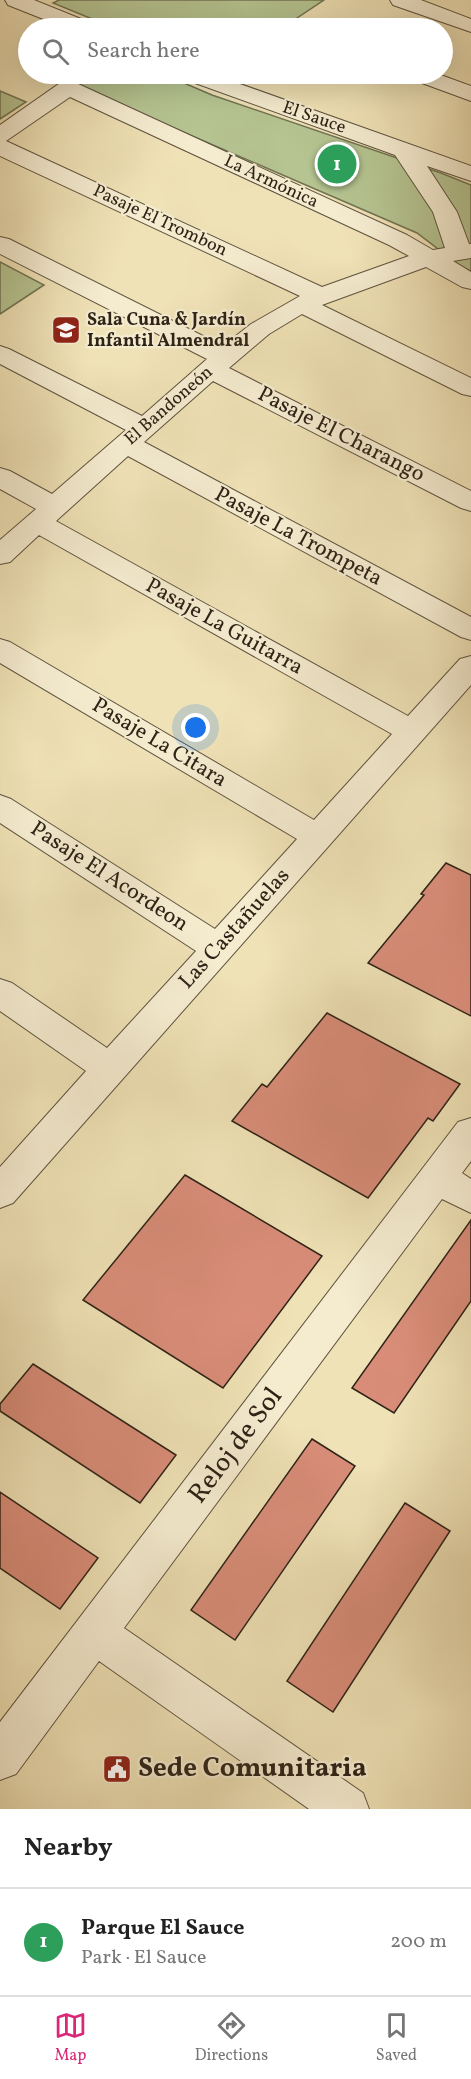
<!DOCTYPE html>
<html lang="en">
<head>
<meta charset="utf-8">
<style>
	:root { --surface:#fff; --page:#f2f2f2; --text:#222; --muted:#767676; --line:#e0e0e0; --accent:#db2777 }
	body { margin:0; font-family:Vollkorn,serif; background:var(--page); color:var(--text) }
	.you { position:absolute; left:196px; top:728px; width:21px; height:21px; margin:-15px; border:4px solid #fff; border-radius:50%; background:#1a73e8; box-shadow:0 0 0 9px #1a73e833 }
	.badge { display:grid; place-items:center; width:39px; height:39px; border-radius:50%; background:var(--accent); color:#fff; font-size:20px; font-weight:700 }
	.pin { position:absolute; translate:-50% -50%; border:3px solid #fff; box-shadow:0 2px 6px #0006 }
	.list { margin:0; padding:0; list-style:none }
	h2 { display:flex; justify-content:space-between; align-items:center; height:78px; margin:0; padding:0 24px; font-size:26px }
	h2 small { font-size:20px; font-weight:400; color:var(--muted) }
	.list li { display:grid; grid-template-columns:39px 1fr auto; gap:18px; align-items:center; box-sizing:border-box; height:108px; padding:0 24px; border-top:2px solid var(--line) }
	.list b { display:block; font-size:22px; white-space:nowrap }
	.list p { margin:0; font-size:20px; white-space:nowrap; color:var(--muted) }
	.list em { font-size:20px; font-style:normal; color:var(--muted) }
	.icon { flex:none; width:33px; height:33px; fill:none; stroke:currentColor; stroke-width:2; stroke-linecap:round; stroke-linejoin:round }
	.map { position:relative; flex:none; width:471px; height:1809px; overflow:hidden }
	.search { position:absolute; background:var(--surface); box-shadow:0 6px 24px #0002; left:18px; right:18px; top:18px; height:66px; display:flex; align-items:center; gap:15px; box-sizing:border-box; padding:0 21px; border-radius:33px; color:var(--muted); font-size:22px }
	.sheet { height:186px; background:var(--surface) }
	nav { display:flex; justify-content:space-around; align-items:center; box-sizing:border-box; height:84px; border-top:2px solid var(--line); background:var(--surface); font-size:16px; color:var(--muted) }
	nav a { display:grid; justify-items:center; gap:3px }
	nav .on { color:var(--accent) }
	.map>svg:first-child { display:block }
	.green { fill:#b5c491; stroke:#727454; stroke-width:1.5 }
	.building { fill:#d98d79; stroke:#2e2317; stroke-width:1.5 }
	.lines { fill:none; stroke-linecap:round; stroke-linejoin:round }
	.minor-casing { stroke:#5e533f; stroke-width:2 }
	.minor { fill:#f5ecd0; fill-rule:evenodd }
	.labels { text-anchor:middle; dominant-baseline:central; stroke-width:4.5; stroke-linejoin:round; paint-order:stroke }
	.far-street-label { font-size:18px; fill:#2e2317; stroke:#f5ecd0 }
	.far-poi-label { font-size:18px; font-weight:bold; fill:#2e2317; stroke:#f5ecd0; text-anchor:start }
	.street-label { font-size:22px; fill:#2e2317; stroke:#f5ecd0 }
	.near-street-label { font-size:27px; fill:#2e2317; stroke:#f5ecd0 }
	.near-poi-label { font-size:27px; font-weight:bold; fill:#2e2317; stroke:#f5ecd0; text-anchor:start }
</style>
</head>
<body>
<div class="map">
<svg width="471" height="1809" viewBox="0 0 471 1809">
	<rect width="100%" height="100%" fill="#efe2b6"/>
	<filter id="stains"><feTurbulence type="fractalNoise" baseFrequency=".00333" numOctaves="4"/><feColorMatrix values="0 0 0 0 .2 0 0 0 0 .09 0 0 0 0 .02 0 0 0 .5 -.17"/></filter>
	<radialGradient id="worn" r=".72"><stop offset=".6" stop-color="#630" stop-opacity="0"/><stop offset="1" stop-color="#630" stop-opacity=".3"/></radialGradient>
	<!-- green -->
	<path class="green" d="M 59,0 L 324,0 L 282,28 L 114,28 L 53,3 Z
		M 83,74 L 163,74 L 212,95 L 441,173 L 471,185 L 471,271 L 463,268 L 417,233 L 74,85 Z
		M 0,91 L 26,102 L 0,119 Z
		M 0,262 L 44,285 L 0,314 Z"/>
	<!-- building -->
	<path class="building" d="M 446,863 L 471,875 L 471,1016 L 368,963 L 424,895 L 421,894 Z
		M 327,1013 L 460,1084 L 433,1121 L 428,1118 L 368,1198 L 232,1121 L 262,1084 L 267,1087 Z
		M 185,1175 L 322,1256 L 223,1388 L 83,1300 Z
		M 471,1220 L 471,1301 L 394,1413 L 352,1388 Z
		M 33,1364 L 176,1455 L 140,1503 L 0,1411 L 0,1404 Z
		M 312,1439 L 355,1466 L 235,1640 L 191,1610 Z
		M 0,1492 L 98,1558 L 60,1609 L 0,1568 Z
		M 405,1503 L 450,1531 L 333,1712 L 287,1681 Z"/>
	<g class="lines">
		<!-- minor casing -->
		<g class="minor-casing">
			<path id="minor" d="M 5,0 L 34,0 L 91,23 L 94,28 L 66,28 L 8,5 Z
				M 390,0 L 421,0 L 471,19 L 471,32 L 393,5 Z
				M 181,74 L 212,74 L 471,166 L 471,181 L 427,166 L 457,212 L 469,244 L 471,244 L 471,258 L 453,261 L 471,272 L 471,289 L 462,287 L 426,267 L 322,305 L 471,378 L 471,396 L 462,394 L 302,314 L 269,334 L 229,368 L 471,491 L 471,511 L 461,508 L 213,381 L 144,442 L 471,617 L 471,640 L 461,637 L 128,456 L 56,521 L 408,716 L 460,659 L 471,656 L 471,685 L 13,1203 L 0,1208 L 0,1167 L 86,1071 L 0,1011 L 0,979 L 12,983 L 107,1048 L 196,951 L 0,823 L 0,795 L 11,799 L 215,929 L 297,839 L 0,663 L 0,639 L 10,642 L 314,820 L 392,734 L 39,535 L 10,562 L 0,564 L 0,540 L 36,509 L 0,489 L 0,468 L 10,471 L 52,494 L 126,430 L 0,364 L 0,346 L 9,349 L 142,416 L 207,359 L 0,254 L 0,237 L 9,239 L 223,346 L 251,324 L 300,296 L 0,156 L 0,125 L 60,83 L 68,81 L 76,83 L 407,235 L 433,250 L 445,248 L 433,212 L 395,155 L 184,79 ZM 70,97 L 389,245 L 409,256 L 322,287 L 6,141 Z
				M 408,74 L 438,74 L 471,86 L 471,101 L 411,79 Z
				M 471,1118 L 471,1161 L 462,1173 L 471,1179 L 471,1213 L 442,1199 L 124,1628 L 363,1793 L 369,1809 L 309,1809 L 99,1661 L 16,1774 L 0,1780 L 0,1722 L 458,1122 Z"/>
		</g>
		<!-- minor -->
		<use href="#minor" class="minor"/>
	</g>
	<!-- icons -->
	<defs>
		<g id="school-square" transform="scale(1.5)"><rect x="-9" y="-9" width="18" height="18" rx="4" fill="#8f2418" stroke="#f5ecd0"/><path d="M0-5L7-2L0 1L-7-2ZM-4 1L0 2.5L4 1V4Q0 6-4 4Z" fill="#fff"/></g>
		<g id="civic-square" transform="scale(1.5)"><rect x="-9" y="-9" width="18" height="18" rx="4" fill="#8f2418" stroke="#f5ecd0"/><path d="M-.6-6.5H3V-4.5H.6V-3L4-1V1h2V6H-6V1h2V-1L-.6-3ZM-1.2 2.5V6h2.4V2.5Z" fill="#fff"/></g>
	</defs>
	<g fill-rule="evenodd">
		<use href="#school-square" x="66" y="330"/>
		<use href="#civic-square" x="117" y="1769"/>
	</g>
	<g class="labels">
		<!-- far-street labels -->
		<g class="far-street-label">
			<text transform="translate(314 118) rotate(19)">El Sauce</text>
			<text transform="translate(271 182) rotate(25)">La Armónica</text>
			<text transform="translate(160 221) rotate(25)">Pasaje El Trombon</text>
			<text transform="translate(169 406) rotate(-41)">El Bandoneón</text>
		</g>
		<!-- far-poi labels -->
		<g class="far-poi-label">
			<text x="87" y="320">Sala Cuna &amp; Jardín<tspan x="87" dy="21">Infantil Almendral</tspan></text>
		</g>
		<!-- street labels -->
		<g class="street-label">
			<text transform="translate(341 435) rotate(27)">Pasaje El Charango</text>
			<text transform="translate(298 537) rotate(28)">Pasaje La Trompeta</text>
			<text transform="translate(224 627) rotate(29)">Pasaje La Guitarra</text>
			<text transform="translate(159 743) rotate(31)">Pasaje La Citara</text>
			<text transform="translate(109 877) rotate(33)">Pasaje El Acordeon</text>
			<text transform="translate(235 929) rotate(-48)">Las Castañuelas</text>
		</g>
		<!-- near-street labels -->
		<g class="near-street-label">
			<text transform="translate(236 1446) rotate(-53)">Reloj de Sol</text>
		</g>
		<!-- near-poi labels -->
		<g class="near-poi-label">
			<text x="138" y="1769">Sede Comunitaria</text>
		</g>
	</g>
	<rect width="100%" height="100%" filter="url(#stains)"/>
	<rect width="100%" height="100%" fill="url(#worn)"/>
</svg>
<div class="you"></div>
<div class="pin badge" style="left:337px;top:164px;background:#2e9e5b">1</div>
<div class="search"><svg class="icon" aria-label="search" viewBox="0 0 24 24"><circle cx="10" cy="10" r="6"/><path d="M15 15l6 6"/></svg>Search here</div>
</div>
<section class="sheet">
<h2>Nearby<small></small></h2>
<ul class="list">
<li><span class="badge" style="background:#2e9e5b">1</span><div><b>Parque El Sauce</b><p>Park · El Sauce</p></div><em>200 m</em></li>
</ul>
</section>
<nav>
<a class="on"><svg class="icon" aria-label="map" viewBox="0 0 24 24"><path d="M3 6l6-2 6 2 6-2v14l-6 2-6-2-6 2zM9 4v14M15 6v14"/></svg>Map</a>
<a><svg class="icon" aria-label="directions" viewBox="0 0 24 24"><path d="M12 3l9 9-9 9-9-9zM9 14v-3h6M13 9l2 2-2 2"/></svg>Directions</a>
<a><svg class="icon" aria-label="saved" viewBox="0 0 24 24"><path d="M7 4h10v16l-5-4-5 4z"/></svg>Saved</a>
</nav>
</body>
</html>
